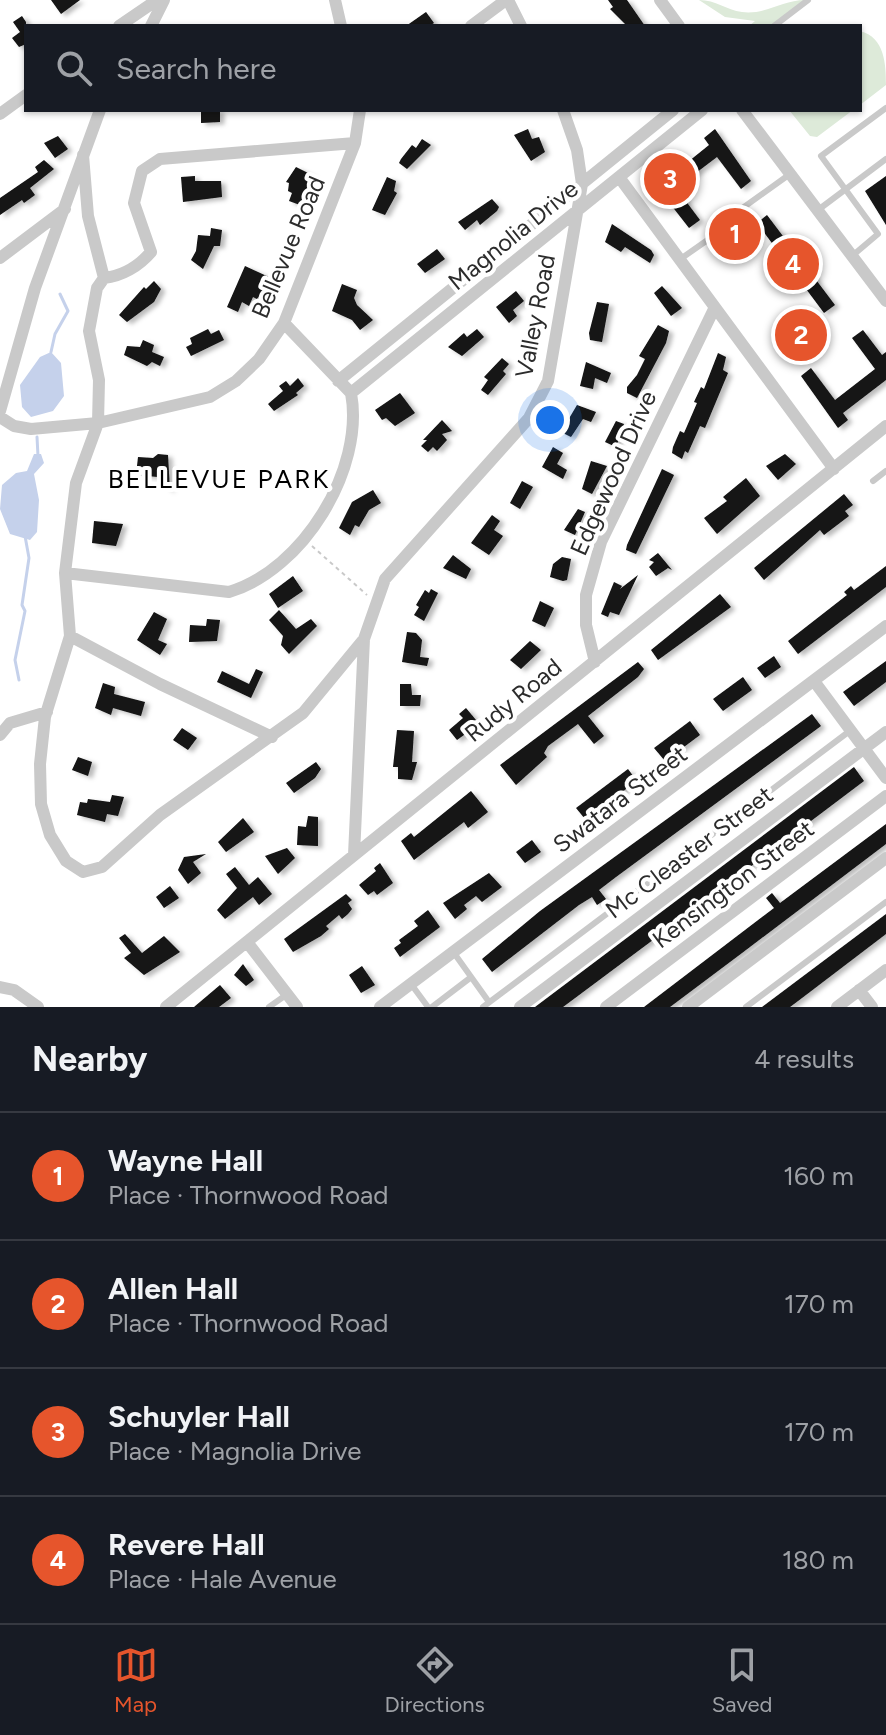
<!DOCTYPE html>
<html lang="en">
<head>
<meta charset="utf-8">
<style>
	:root { --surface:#171b24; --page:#242831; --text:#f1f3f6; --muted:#9ea1a6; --line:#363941; --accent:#e6552c }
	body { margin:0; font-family:Figtree,sans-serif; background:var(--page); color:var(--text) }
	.you { position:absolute; left:550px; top:420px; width:28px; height:28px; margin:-20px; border:6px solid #fff; border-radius:50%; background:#1a73e8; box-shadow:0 0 0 12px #1a73e833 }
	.badge { display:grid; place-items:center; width:52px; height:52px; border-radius:50%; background:var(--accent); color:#fff; font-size:26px; font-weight:700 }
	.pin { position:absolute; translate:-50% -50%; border:4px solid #fff; box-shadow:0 2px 8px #0006 }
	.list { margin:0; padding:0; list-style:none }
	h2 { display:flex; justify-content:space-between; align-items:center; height:104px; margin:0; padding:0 32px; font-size:34px }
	h2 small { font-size:26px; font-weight:400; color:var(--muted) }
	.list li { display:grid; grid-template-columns:52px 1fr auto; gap:24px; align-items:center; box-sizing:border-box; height:128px; padding:0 32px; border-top:2px solid var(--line) }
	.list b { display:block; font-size:30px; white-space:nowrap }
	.list p { margin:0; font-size:26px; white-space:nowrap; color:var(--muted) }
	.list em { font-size:26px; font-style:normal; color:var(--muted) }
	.icon { flex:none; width:44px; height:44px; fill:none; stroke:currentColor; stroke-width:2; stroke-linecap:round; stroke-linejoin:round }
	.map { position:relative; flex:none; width:886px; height:1007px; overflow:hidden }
	.search { position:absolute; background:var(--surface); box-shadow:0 2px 6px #0004; left:24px; right:24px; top:24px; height:88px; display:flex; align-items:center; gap:20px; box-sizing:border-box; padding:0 28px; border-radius:0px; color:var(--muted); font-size:30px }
	.sheet { height:616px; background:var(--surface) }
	nav { display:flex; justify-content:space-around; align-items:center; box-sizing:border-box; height:112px; border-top:2px solid var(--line); background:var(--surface); font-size:22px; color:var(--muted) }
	nav a { display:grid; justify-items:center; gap:4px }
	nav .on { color:var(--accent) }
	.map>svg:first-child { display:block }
	.green { fill:#ddead9 }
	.water { fill:#c5d1eb }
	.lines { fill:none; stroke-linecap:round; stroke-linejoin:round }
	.stream { stroke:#c5d1eb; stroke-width:3 }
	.building { fill:#131313; filter:url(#shadow) }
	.path { stroke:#c9c9c9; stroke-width:2; stroke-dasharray:4 4; stroke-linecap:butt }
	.service { stroke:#c9c9c9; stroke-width:6 }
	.minor { stroke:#c9c9c9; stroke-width:12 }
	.labels { text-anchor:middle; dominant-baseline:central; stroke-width:8; stroke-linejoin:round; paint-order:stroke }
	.street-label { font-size:24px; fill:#2c2c2c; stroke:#fff }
	.neighbourhood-label { font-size:26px; letter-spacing:2px; fill:#000; stroke:#fff }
</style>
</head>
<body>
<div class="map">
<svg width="886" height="1007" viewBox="0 0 886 1007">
	<defs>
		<filter id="shadow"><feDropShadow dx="4.5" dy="2.5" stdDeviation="2" flood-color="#0004"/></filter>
	</defs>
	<rect width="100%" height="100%" fill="#fff"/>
	<!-- green -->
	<path class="green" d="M 699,0 C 716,0 726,10 742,12 C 765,15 783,0 805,0 L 770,26 L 749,26 L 755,21 L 725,17 Z
		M 860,31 C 885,37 886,65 886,85 L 860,105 Z
		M 789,110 L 853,110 L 817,137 L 810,136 Z"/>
	<!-- water -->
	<path class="water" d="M 51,352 L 61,363 L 64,396 L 53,411 L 31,417 L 22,407 L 20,385 L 40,357 Z
		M 34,454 L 41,454 L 44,463 L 34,474 L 39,500 L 37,532 L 30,540 L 10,534 L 0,509 L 2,485 L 16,473 L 27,471 Z"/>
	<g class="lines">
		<!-- stream -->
		<path class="stream" d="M 51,352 L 55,334 L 68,311 L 60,294
			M 37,437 L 38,456
			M 19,680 L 15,660 L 25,611 L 22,605 L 29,558 L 25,536"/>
	</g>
	<!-- building -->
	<path class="building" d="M 51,0 L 80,0 L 61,14 Z
		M 608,0 L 627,0 L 645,26 L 627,26 L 610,9 L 613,7 Z
		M 426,12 L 434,23 L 429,26 L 406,26 Z
		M 22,16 L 26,22 L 26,44 L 19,47 L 12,38 L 20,32 L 13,22 Z
		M 201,110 L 220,110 L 220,122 L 201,123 Z
		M 528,129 L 532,139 L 539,137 L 545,152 L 531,161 L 514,135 Z
		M 715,129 L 751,181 L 741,189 L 717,157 L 676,188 L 700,220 L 689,228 L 650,178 L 661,170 L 666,177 L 678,170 L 709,145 L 704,138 Z
		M 58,136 L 68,149 L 55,158 L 44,143 Z
		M 422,139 L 431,145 L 407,169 L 399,163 L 401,159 L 412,145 L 416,148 Z
		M 44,160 L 54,169 L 30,188 L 35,195 L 24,203 L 22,200 L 0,215 L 0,198 L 38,172 L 35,167 Z
		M 296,167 L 312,175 L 300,205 L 289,201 L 292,193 L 288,191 L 289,183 L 286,182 Z
		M 195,176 L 195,181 L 221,181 L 222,197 L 183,202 L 181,177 Z
		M 886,176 L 886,225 L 865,191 Z
		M 387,177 L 396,181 L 394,191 L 397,193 L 385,215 L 372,210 Z
		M 492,199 L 499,207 L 497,211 L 480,225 L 477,220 L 465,230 L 458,222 Z
		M 767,215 L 835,305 L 824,313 L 757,223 Z
		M 726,217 L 734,227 L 741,222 L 749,233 L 724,252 L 716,241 L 723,235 L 715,225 Z
		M 612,224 L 651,250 L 654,255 L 650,263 L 625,247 L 621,252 L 605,242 Z
		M 211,228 L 222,230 L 220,246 L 214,246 L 203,269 L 191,260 L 196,251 L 198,235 L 210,236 Z
		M 437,249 L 445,259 L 425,273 L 417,264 Z
		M 245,266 L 271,278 L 257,299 L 253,297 L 249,306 L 242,302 L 238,312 L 227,307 Z
		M 154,281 L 161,289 L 154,302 L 127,322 L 119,315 L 144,287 L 146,289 Z
		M 342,284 L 357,290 L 354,298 L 357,305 L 373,320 L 360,330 L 352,320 L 332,311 Z
		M 662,286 L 682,308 L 671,316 L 654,293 Z
		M 516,291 L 524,301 L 513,310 L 517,316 L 509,323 L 496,307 Z
		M 597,302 L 609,304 L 602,342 L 590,340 L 589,333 Z
		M 812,318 L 820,328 L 813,333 L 821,344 L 810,352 L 802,342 L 795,347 L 787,336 Z
		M 658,325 L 669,331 L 666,343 L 637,398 L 627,393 L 627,387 L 637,375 L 645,359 L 639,356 Z
		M 208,329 L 211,334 L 219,330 L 224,340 L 191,356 L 186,347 L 192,344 L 190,338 Z
		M 477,329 L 484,337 L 462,356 L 448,347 L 464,333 L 467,337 Z
		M 863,330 L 882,355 L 886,352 L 886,380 L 843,413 L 848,420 L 838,428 L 801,376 L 811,368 L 835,400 L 875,369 L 852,338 Z
		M 143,340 L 154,345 L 152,352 L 164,357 L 160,366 L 152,362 L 147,366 L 124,355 L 127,346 L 140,347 Z
		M 718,353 L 726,357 L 723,370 L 728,373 L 705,428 L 700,426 L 688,453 L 685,451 L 682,459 L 672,453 L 673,447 L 680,431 L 684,433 L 697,403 L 694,402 L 701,387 L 704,389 Z
		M 502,358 L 509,364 L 503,371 L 506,374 L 488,395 L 481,390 L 488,380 L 484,377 Z
		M 586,362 L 611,373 L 607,383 L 595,378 L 593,389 L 580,386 Z
		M 298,378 L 304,386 L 296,393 L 298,395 L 274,411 L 268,404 L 283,391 L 279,386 L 286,381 L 290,386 Z
		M 400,393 L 415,413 L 395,426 L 386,418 L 382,420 L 375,410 Z
		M 577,405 L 596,412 L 591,422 L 583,419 L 571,437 L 561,432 Z
		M 442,420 L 452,431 L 442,434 L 447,440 L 437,451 L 433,447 L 428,452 L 421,446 L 427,440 L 423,440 Z
		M 616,421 L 624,424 L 616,447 L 605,442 Z
		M 553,447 L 563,453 L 557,464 L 567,470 L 563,479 L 542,467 Z
		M 158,454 L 168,455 L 170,491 L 158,477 L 136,475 L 138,457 L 153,458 Z
		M 785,454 L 796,464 L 778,480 L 766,466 Z
		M 591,461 L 607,466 L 592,494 L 582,489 Z
		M 662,469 L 674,475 L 636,554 L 626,550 L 627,545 Z
		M 746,478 L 760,496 L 717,534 L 704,518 L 727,501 L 723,497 Z
		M 522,481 L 533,487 L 520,509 L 510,503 Z
		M 373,490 L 381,503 L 369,510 L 359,527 L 355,525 L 350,535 L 339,528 L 352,502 Z
		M 844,494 L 853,505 L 845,511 L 849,516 L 824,535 L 820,530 L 764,580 L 754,568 Z
		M 578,509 L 585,512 L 575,535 L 564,530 Z
		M 492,515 L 500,521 L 494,530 L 503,536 L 489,555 L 471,543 Z
		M 94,521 L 123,524 L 116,546 L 92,543 Z
		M 658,553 L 672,570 L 668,568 L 656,576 L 649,567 L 654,562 L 649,560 Z
		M 453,555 L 471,569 L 466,579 L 443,568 Z
		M 562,557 L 571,559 L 567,580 L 563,581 L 550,577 L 553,564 Z
		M 886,566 L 886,587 L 798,654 L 788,641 L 847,595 L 844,592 L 851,586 L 854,590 Z
		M 638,575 L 619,615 L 610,612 L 608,617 L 601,614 L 614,582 L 622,586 L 620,589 Z
		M 293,576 L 303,591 L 278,608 L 269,594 Z
		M 431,589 L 438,593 L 424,621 L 414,615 L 419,607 L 416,605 L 425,590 L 429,593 Z
		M 720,594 L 731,607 L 658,660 L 651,650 Z
		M 540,601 L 554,608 L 545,627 L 532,621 Z
		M 279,610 L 296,629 L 311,619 L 317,626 L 289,654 L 281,645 L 283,636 L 269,620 Z
		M 154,612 L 167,619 L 158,640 L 167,644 L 160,655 L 137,640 Z
		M 207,619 L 220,620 L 217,641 L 189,642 L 190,625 L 206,626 Z
		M 407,632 L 416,633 L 422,640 L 420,657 L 429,658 L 427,666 L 402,662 Z
		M 530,641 L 541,650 L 521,669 L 510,660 Z
		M 774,656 L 781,667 L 765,678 L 757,668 Z
		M 886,661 L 886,682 L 854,706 L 843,692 Z
		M 638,662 L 644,669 L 638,677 L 588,716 L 604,736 L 594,744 L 578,724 L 548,746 L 544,753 L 547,757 L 516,785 L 500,765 Z
		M 256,669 L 263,672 L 251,698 L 217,682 L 222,671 L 249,684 Z
		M 743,677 L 752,690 L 723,711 L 713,699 Z
		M 103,683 L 115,687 L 114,694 L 145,702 L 141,716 L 113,708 L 111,715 L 95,708 Z
		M 400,684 L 411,684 L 412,695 L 421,695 L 420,706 L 400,706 Z
		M 466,708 L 476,720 L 472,723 L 475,727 L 457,740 L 449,730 L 463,718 L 459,714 Z
		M 812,714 L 821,726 L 616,877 L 599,890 L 606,899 L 597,905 L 592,897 L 579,905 L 492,972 L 482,959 L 540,911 Z
		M 690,721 L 700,735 L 665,761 L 654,748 Z
		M 182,728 L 197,738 L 188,750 L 173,740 Z
		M 397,730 L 414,731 L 412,762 L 417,762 L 412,780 L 398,779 L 398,767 L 393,767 Z
		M 78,757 L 92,762 L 88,776 L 72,770 Z
		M 316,762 L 321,769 L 315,778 L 294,793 L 286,783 Z
		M 854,767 L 864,781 L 673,925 L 563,1007 L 535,1007 Z
		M 628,769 L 637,781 L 585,819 L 576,808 Z
		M 471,791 L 488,812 L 468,828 L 464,822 L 414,860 L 401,841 L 411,833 L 414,837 Z
		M 112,795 L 124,797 L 118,816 L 107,814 L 105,822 L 77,815 L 80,802 L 87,803 L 88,799 L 110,802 Z
		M 308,816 L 318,817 L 318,846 L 297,845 L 298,826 L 306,827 Z
		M 243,818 L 254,832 L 226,852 L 218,842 Z
		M 886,824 L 886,844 L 742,953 L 670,1007 L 644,1007 L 774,908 L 766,898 L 772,893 L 780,903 Z
		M 532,840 L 541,852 L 525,863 L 516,852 Z
		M 287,848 L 295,858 L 278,874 L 265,856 Z
		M 206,854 L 193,862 L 201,873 L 188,884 L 178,870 L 184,857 Z
		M 380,863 L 393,883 L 377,895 L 374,891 L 368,895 L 359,885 L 376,871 L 374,868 Z
		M 235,867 L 249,885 L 258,877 L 272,894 L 259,905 L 253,897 L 225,919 L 217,910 L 237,888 L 226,874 Z
		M 489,873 L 502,887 L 482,902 L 476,896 L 464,905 L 467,909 L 455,919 L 443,903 Z
		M 170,886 L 179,898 L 164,908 L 156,897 Z
		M 346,894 L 352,900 L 348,903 L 352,909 L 348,914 L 342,919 L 339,915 L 326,926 L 329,929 L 321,936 L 293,952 L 284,939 Z
		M 428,910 L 440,927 L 400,957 L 394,948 L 401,943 L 399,940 L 418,926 L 414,921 Z
		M 886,914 L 886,934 L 802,998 L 790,1007 L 762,1007 Z
		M 125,934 L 142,953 L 164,936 L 180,952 L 144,975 L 124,958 L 131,953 L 119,938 Z
		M 243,964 L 254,980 L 246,986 L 234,975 Z
		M 362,966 L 375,985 L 361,993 L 349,975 Z
		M 220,985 L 231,998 L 219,1007 L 194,1007 Z"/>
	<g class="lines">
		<!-- path -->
		<path class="path" d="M 312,546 L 367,595"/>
		<!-- service -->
		<path class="service" d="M 774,26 L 808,0
			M 818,210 L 886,159
			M 737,212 L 790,174
			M 852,256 L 878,234 L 821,156 L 886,108
			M 679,260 L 709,239
			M 873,481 L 886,471
			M 454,953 L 489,1002
			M 411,984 L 428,1007
			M 269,1007 L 286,995
			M 432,1007 L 470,978
			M 483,1007 L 851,730
			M 746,1007 L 886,902"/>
		<!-- minor -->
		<path class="minor" d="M 335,0 L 341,26
			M 508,0 L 521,26
			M 660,0 L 679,26
			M 119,26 L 157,0
			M 151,26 L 164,0
			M 471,26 L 506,0
			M 742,110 L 886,301
			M 0,114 L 26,95
			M 83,155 L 88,216 L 104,278 L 97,288 L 89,331 L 99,380 L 98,423 L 76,483 L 65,573 L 70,636 L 45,717 L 40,764 L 41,804 L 50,835 L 66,861 L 83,872 L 102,867 L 160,815 L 303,713 L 364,639
			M 619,177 L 834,469
			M 0,258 L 65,209
			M 104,278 C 122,276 139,266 151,252 L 134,203 L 142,171 L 160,159 L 355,143
			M 338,381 L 673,110
			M 351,393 L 702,110
			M 0,411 L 35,288 L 100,110
			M 0,417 L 14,426 L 31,429 L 98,423 L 210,397 L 236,381 L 259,359 L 284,323 L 355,143 L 360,110
			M 65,573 L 229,592 C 303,570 365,469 351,393 L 284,323
			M 70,636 L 160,684 L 272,737
			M 595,662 L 586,625 L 586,595 L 601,542 L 714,309
			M 814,681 L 886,778
			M 0,735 L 10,723 L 47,712
			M 354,855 L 364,639 L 385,579 L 529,418 L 548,381 L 582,184 L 577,150 L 563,110
			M 247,942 L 297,1007
			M 0,987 L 14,990 L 38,1007
			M 859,990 L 872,1007
			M 166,1007 L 886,426
			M 380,1007 L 886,626
			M 520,1007 L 886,732
			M 606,1007 L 886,796
			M 688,1007 L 886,858
			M 837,1007 L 886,970"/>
	</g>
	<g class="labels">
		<!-- street labels -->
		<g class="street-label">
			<text transform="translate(513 235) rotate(-39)">Magnolia Drive</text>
			<text transform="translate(288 247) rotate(-67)">Bellevue Road</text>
			<text transform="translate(535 316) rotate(-79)">Valley Road</text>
			<text transform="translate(613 473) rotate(-66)">Edgewood Drive</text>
			<text transform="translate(513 700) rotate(-39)">Rudy Road</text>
			<text transform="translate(620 799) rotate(-37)">Swatara Street</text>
			<text transform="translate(689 852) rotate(-37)">Mc Cleaster Street</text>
			<text transform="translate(733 884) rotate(-37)">Kensington Street</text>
		</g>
		<!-- neighbourhood labels -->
		<g class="neighbourhood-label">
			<text x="219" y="479">BELLEVUE PARK</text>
		</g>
	</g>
</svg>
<div class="you"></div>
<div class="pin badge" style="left:735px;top:234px">1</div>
<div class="pin badge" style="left:801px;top:335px">2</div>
<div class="pin badge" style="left:670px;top:179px">3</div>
<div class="pin badge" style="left:793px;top:264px">4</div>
<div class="search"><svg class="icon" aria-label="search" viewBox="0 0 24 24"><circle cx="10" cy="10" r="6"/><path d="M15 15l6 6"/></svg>Search here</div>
</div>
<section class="sheet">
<h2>Nearby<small>4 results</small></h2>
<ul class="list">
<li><span class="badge">1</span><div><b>Wayne Hall</b><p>Place · Thornwood Road</p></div><em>160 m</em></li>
<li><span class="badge">2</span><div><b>Allen Hall</b><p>Place · Thornwood Road</p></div><em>170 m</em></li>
<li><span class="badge">3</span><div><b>Schuyler Hall</b><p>Place · Magnolia Drive</p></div><em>170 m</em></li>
<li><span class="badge">4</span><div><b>Revere Hall</b><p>Place · Hale Avenue</p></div><em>180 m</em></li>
</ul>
</section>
<nav>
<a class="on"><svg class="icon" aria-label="map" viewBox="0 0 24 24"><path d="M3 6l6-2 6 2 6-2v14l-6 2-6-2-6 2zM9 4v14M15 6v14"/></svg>Map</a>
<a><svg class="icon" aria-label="directions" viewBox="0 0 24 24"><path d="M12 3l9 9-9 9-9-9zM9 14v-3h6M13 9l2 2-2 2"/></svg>Directions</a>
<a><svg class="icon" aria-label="saved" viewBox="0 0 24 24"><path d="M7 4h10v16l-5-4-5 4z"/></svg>Saved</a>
</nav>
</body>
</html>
